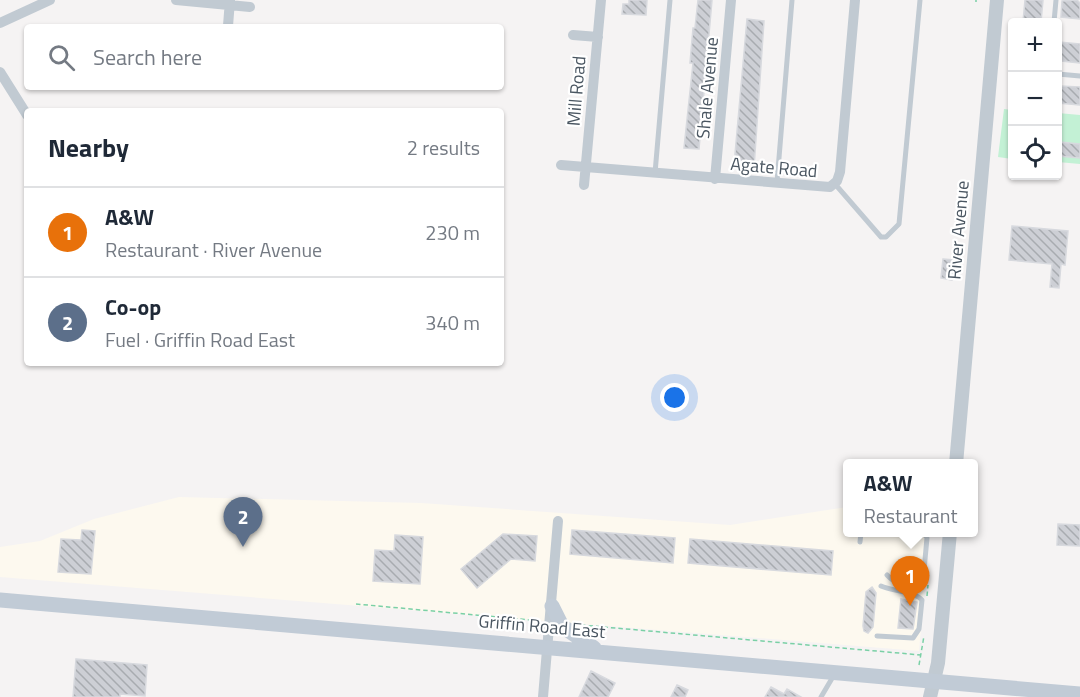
<!DOCTYPE html>
<html lang="en">
<head>
<meta charset="utf-8">
<style>
	:root { --surface:#fff; --page:#f2f2f3; --text:#1f2937; --muted:#747a83; --line:#e0e1e3; --accent:#1a73e8 }
	body { margin:0; font-family:"Titillium Web",sans-serif; background:var(--page); color:var(--text) }
	.controls { position:absolute; right:18px; top:18px; display:grid; overflow:hidden; border-radius:6px; box-shadow:0 2px 4px #0004 }
	.controls button { width:54px; height:54px; display:grid; place-items:center; padding:0; border:0; border-bottom:2px solid var(--line); background:var(--surface); color:var(--text); font:30px sans-serif }
	.you { position:absolute; left:675px; top:398px; width:21px; height:21px; margin:-15px; border:4px solid #fff; border-radius:50%; background:#1a73e8; box-shadow:0 0 0 9px #1a73e833 }
	.badge { display:grid; place-items:center; width:39px; height:39px; border-radius:50%; background:var(--accent); color:#fff; font-size:20px; font-weight:700 }
	.pin { position:absolute; translate:-50% -50px; filter:drop-shadow(0 2px 3px #0008) }
	.pin::after { content:''; position:absolute; top:32px; width:21px; height:18px; background:inherit; clip-path:polygon(0 0,100% 0,50% 100%) }
	.popup { position:absolute; left:843px; top:459px; width:135px; height:78px; box-sizing:border-box; display:grid; place-content:center; border-radius:6px; background:var(--surface); filter:drop-shadow(0 2px 4px #0005); font-size:20px; white-space:nowrap; color:var(--muted) }
	.popup b { font-size:22px; color:var(--text) }
	.popup::after { content:''; position:absolute; left:50%; top:100%; margin-left:-12px; border:12px solid transparent; border-top-color:var(--surface) }
	.list { margin:0; padding:0; list-style:none }
	h2 { display:flex; justify-content:space-between; align-items:center; height:78px; margin:0; padding:0 24px; font-size:26px }
	h2 small { font-size:20px; font-weight:400; color:var(--muted) }
	.list li { display:grid; grid-template-columns:39px 1fr auto; gap:18px; align-items:center; box-sizing:border-box; height:90px; padding:0 24px; border-top:2px solid var(--line) }
	.list b { display:block; font-size:22px; white-space:nowrap }
	.list p { margin:0; font-size:20px; white-space:nowrap; color:var(--muted) }
	.list em { font-size:20px; font-style:normal; color:var(--muted) }
	.icon { flex:none; width:33px; height:33px; fill:none; stroke:currentColor; stroke-width:2; stroke-linecap:round; stroke-linejoin:round }
	.map { position:relative; flex:none; width:1080px; height:697px; overflow:hidden }
	.search { position:absolute; background:var(--surface); box-shadow:0 2px 4px #0004; left:24px; top:24px; width:480px; height:66px; display:flex; align-items:center; gap:15px; box-sizing:border-box; padding:0 21px; border-radius:6px; color:var(--muted); font-size:22px }
	.panel { position:absolute; background:var(--surface); box-shadow:0 2px 4px #0004; left:24px; top:108px; width:480px; height:258px; border-radius:6px }
	.map>svg:first-child { display:block }
	.commercial { fill:#fdf9ef }
	.green { fill:#c3f1d5 }
	.building { fill:url(#building-back-hatch); stroke:#d7d9de; stroke-width:1.5 }
	.lines { fill:none; stroke-linecap:round; stroke-linejoin:round }
	.path { stroke:#7ad0a6; stroke-width:1.5; stroke-dasharray:4.5 3; stroke-linecap:butt }
	.service { stroke:#c1cad2; stroke-width:5 }
	.minor { stroke:#c1cad2; stroke-width:10 }
	.tertiary { stroke:#c1cad2; stroke-width:14 }
	.secondary { stroke:#c1cbd6; stroke-width:15 }
	.labels { text-anchor:middle; dominant-baseline:central; stroke-width:4.5; stroke-linejoin:round; paint-order:stroke }
	.street-label { font-size:18px; fill:#4a5661; stroke:#fff }
</style>
</head>
<body>
<div class="map">
<svg width="1080" height="697" viewBox="0 0 1080 697">
	<defs>
		<pattern id="building-back-hatch" width="6" height="6" patternUnits="userSpaceOnUse" patternTransform="scale(1.5)"><rect width="6" height="6" fill="#cdcfd5"/><path d="M-1 5l2 2M0 0l6 6M5-1l2 2" fill="none" stroke="#a8abb0"/></pattern>
	</defs>
	<rect width="100%" height="100%" fill="#f5f3f3"/>
	<!-- commercial -->
	<path class="commercial" d="M 179,497 L 421,503 L 730,525 L 847,507 L 847,532 L 929,533 L 919,651 L 0,577 L 0,547 L 40,541 L 94,519 Z"/>
	<!-- green -->
	<path class="green" d="M 1004,109 L 1012,110 L 1012,159 L 998,157 Z
		M 1058,113 L 1080,115 L 1080,164 L 1058,162 Z"/>
	<!-- building -->
	<path class="building" d="M 629,0 L 647,0 L 646,15 L 622,14 L 623,4 L 629,4 Z
		M 698,0 L 712,0 L 699,149 L 684,148 L 693,63 L 690,63 L 693,28 L 695,28 Z
		M 1025,0 L 1043,0 L 1041,22 L 1023,22 Z
		M 1077,0 L 1080,3 L 1080,19 L 1061,17 L 1062,1 Z
		M 747,19 L 764,21 L 754,168 L 736,167 L 735,154 Z
		M 1059,42 L 1080,44 L 1080,63 L 1061,61 L 1058,58 Z
		M 1059,86 L 1080,87 L 1080,105 L 1058,103 Z
		M 1060,142 L 1080,144 L 1080,158 L 1059,156 Z
		M 1012,226 L 1068,231 L 1065,265 L 1061,264 L 1059,288 L 1050,287 L 1052,264 L 1009,260 Z
		M 943,259 L 954,260 L 952,280 L 941,278 Z
		M 1058,524 L 1080,525 L 1080,546 L 1057,545 Z
		M 82,530 L 95,531 L 91,574 L 58,572 L 61,539 L 81,540 Z
		M 572,530 L 675,538 L 673,563 L 570,554 Z
		M 503,534 L 537,536 L 535,561 L 511,559 L 477,588 L 461,569 Z
		M 395,535 L 423,537 L 420,584 L 373,581 L 375,550 L 394,551 Z
		M 690,539 L 833,551 L 831,575 L 688,563 Z
		M 872,587 L 876,593 L 873,627 L 868,633 L 864,631 L 863,626 L 866,592 Z
		M 901,599 L 917,602 L 913,629 L 898,628 Z
		M 76,659 L 147,665 L 145,696 L 120,694 L 120,697 L 73,697 Z
		M 591,671 L 615,683 L 608,697 L 579,697 Z
		M 677,685 L 688,690 L 685,697 L 671,697 Z
		M 771,687 L 784,694 L 787,689 L 801,697 L 765,697 Z"/>
	<g class="lines">
		<!-- path -->
		<path class="path" d="M 976,2 L 976,0
			M 927,596 L 928,585
			M 356,604 L 541,621
			M 581,625 L 921,655
			M 919,665 L 924,636"/>
		<!-- service -->
		<path class="service" d="M 1054,22 L 1056,0
			M 1058,74 L 1080,76
			M 655,173 L 670,0
			M 777,182 L 792,0
			M 835,184 L 881,237 L 886,237 L 899,224 L 920,0
			M 860,542 L 861,532
			M 887,575 C 895,584 913,591 923,581 L 927,538 L 924,532
			M 877,636 L 913,638 L 919,629 L 922,600 C 916,592 892,591 881,586
			M 821,697 L 834,675"/>
		<!-- minor -->
		<path class="minor" d="M 176,0 L 250,7
			M 0,23 L 50,0
			M 228,26 L 230,0
			M 573,35 L 598,37
			M 0,72 L 27,115
			M 561,165 L 830,187 L 837,181 L 840,172 L 855,0
			M 715,179 L 731,0
			M 584,185 L 601,0
			M 543,697 L 558,521"/>
		<!-- tertiary -->
		<path class="tertiary" d="M 956,464 L 997,0
			M 930,697 L 938,663 L 950,532"/>
		<!-- secondary -->
		<path class="secondary" d="M 0,600 L 1080,694
			M 552,606 L 562,626 L 594,648"/>
	</g>
	<g class="labels">
		<!-- street labels -->
		<g class="street-label">
			<text transform="translate(707 88) rotate(-85)">Shale Avenue</text>
			<text transform="translate(576 91) rotate(-85)">Mill Road</text>
			<text transform="translate(774 167) rotate(5)">Agate Road</text>
			<text transform="translate(958 230) rotate(-85)">River Avenue</text>
			<text transform="translate(542 626) rotate(5)">Griffin Road East</text>
		</g>
	</g>
</svg>
<div class="controls">
<button>+</button>
<button>−</button>
<button><svg class="icon" aria-label="locate" viewBox="0 0 24 24"><circle cx="12" cy="12" r="6"/><path d="M12 2v4M12 18v4M2 12h4M18 12h4"/></svg></button>
</div>
<div class="you"></div>
<div class="pin badge" style="left:910px;top:606px;background:#e8710a">1</div>
<div class="popup"><b>A&amp;W</b>Restaurant</div>
<div class="pin badge" style="left:243px;top:547px;background:#5c6f8a">2</div>
<div class="search"><svg class="icon" aria-label="search" viewBox="0 0 24 24"><circle cx="10" cy="10" r="6"/><path d="M15 15l6 6"/></svg>Search here</div>
<section class="panel">
<h2>Nearby<small>2 results</small></h2>
<ul class="list">
<li><span class="badge" style="background:#e8710a">1</span><div><b>A&amp;W</b><p>Restaurant · River Avenue</p></div><em>230 m</em></li>
<li><span class="badge" style="background:#5c6f8a">2</span><div><b>Co-op</b><p>Fuel · Griffin Road East</p></div><em>340 m</em></li>
</ul>
</section>
</div>
</body>
</html>
